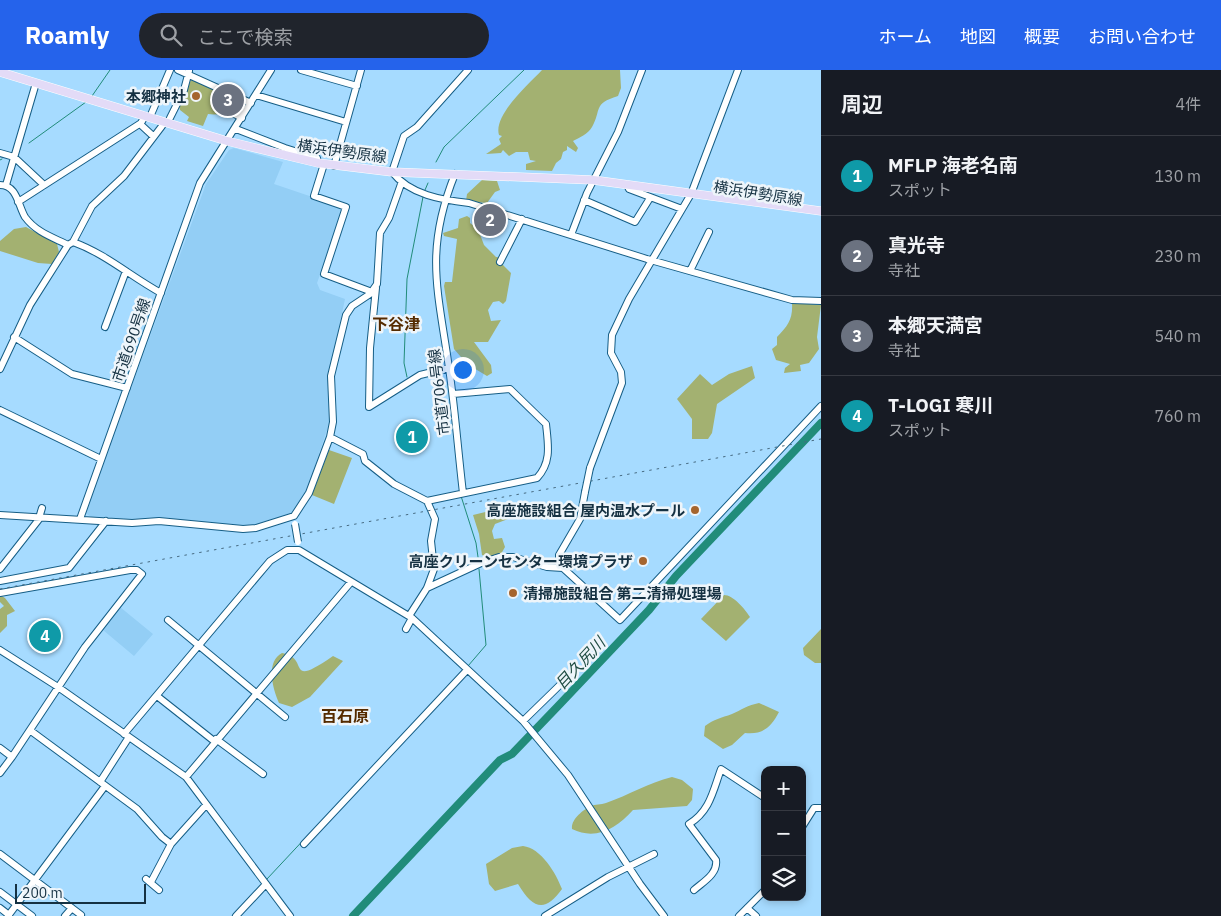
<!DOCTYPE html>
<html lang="ja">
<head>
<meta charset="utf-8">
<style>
	:root { --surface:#171b24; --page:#20242c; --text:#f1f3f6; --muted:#9ea1a6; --line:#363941; --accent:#2563eb }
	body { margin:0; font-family:"IBM Plex Sans","Noto Sans JP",sans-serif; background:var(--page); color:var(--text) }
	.controls { position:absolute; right:15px; bottom:15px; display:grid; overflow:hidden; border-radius:10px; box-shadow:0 2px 8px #0003 }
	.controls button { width:45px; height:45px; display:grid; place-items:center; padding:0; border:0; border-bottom:1px solid var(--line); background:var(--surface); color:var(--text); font:25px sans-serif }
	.scale { position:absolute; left:15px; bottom:12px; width:131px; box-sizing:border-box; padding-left:5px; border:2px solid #153142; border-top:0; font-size:14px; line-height:18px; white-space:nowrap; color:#153142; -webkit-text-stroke:4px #eef5fa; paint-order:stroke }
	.you { position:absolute; left:462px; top:299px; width:18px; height:18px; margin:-12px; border:4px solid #fff; border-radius:50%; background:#1a73e8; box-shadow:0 0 0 8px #1a73e833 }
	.badge { display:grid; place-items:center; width:32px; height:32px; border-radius:50%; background:var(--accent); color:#fff; font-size:16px; font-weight:700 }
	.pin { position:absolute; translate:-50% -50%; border:2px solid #fff; box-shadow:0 1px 5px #0006 }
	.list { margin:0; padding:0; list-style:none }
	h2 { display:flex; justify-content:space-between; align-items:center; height:65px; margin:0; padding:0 20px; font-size:21px }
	h2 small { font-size:16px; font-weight:400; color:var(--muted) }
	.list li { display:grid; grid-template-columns:32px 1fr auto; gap:15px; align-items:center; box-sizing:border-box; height:80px; padding:0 20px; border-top:1px solid var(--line) }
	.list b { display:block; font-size:19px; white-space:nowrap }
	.list p { margin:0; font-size:16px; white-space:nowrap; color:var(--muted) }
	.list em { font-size:16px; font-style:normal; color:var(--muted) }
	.icon { flex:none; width:28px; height:28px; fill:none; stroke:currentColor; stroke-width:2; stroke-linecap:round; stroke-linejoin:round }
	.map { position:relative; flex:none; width:821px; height:846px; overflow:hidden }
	header { display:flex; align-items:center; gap:30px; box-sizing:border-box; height:70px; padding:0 25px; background:var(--accent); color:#fff }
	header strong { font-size:24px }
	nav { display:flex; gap:28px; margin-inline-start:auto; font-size:18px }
	.search { width:350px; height:45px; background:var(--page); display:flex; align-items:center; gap:12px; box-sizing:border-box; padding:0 18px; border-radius:28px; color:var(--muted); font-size:19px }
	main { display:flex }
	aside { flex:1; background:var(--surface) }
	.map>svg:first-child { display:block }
	.built { fill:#93cef5 }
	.green { fill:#a3b171 }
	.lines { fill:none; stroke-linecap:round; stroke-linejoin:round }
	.stream { stroke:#218c7a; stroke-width:1 }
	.river { stroke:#218c7a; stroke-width:8 }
	.minor-casing { stroke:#165e86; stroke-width:8 }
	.major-casing { stroke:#fff; stroke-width:9 }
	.minor { stroke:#fff; stroke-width:6 }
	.major { stroke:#e3dbf7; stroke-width:8 }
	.rail { stroke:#466a81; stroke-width:1; stroke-dasharray:2.5 5; stroke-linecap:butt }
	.minor-bridge-casing { stroke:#165e86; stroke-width:8; stroke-linecap:butt }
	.minor-bridge { stroke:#fff; stroke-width:6 }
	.poi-dot { fill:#a5652e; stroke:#eef5fa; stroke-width:2 }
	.labels { text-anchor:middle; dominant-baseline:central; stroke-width:5; stroke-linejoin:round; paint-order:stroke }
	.poi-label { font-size:15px; font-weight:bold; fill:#153142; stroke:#eef5fa; text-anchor:end }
	.street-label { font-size:15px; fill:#153142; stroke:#eef5fa }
	.neighbourhood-label { font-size:16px; font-weight:bold; fill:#552b00; stroke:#eef5fa }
	.water-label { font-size:16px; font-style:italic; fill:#214d44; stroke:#eef5fa }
</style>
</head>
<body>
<header>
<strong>Roamly</strong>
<div class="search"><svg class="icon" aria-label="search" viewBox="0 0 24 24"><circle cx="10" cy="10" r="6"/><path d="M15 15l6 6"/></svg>ここで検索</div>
<nav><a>ホーム</a><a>地図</a><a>概要</a><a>お問い合わせ</a></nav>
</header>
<main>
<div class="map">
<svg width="821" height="846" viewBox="0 0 821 846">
	<rect width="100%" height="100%" fill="#a6dbff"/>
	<!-- built -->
	<path class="built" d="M 234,78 L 283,92 L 274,114 L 339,136 L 343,141 L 317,213 L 320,220 L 345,229 L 329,304 L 329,354 L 310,411 L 297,439 L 293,443 L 254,456 L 93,448 L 85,443 L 206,114 L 229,80 Z
		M 120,537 L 153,564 L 134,586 L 103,560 Z"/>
	<!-- green -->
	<path class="green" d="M 542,0 L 620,0 L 621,18 L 618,26 C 592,34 602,40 592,57 C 588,64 579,68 573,71 L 578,78 L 576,82 L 567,76 L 567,80 L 563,82 L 561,89 L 556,93 L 552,101 L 526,100 L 526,94 L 536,91 L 530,90 L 528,82 L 516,82 L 509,86 L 503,80 L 501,83 L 486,84 L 501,74 L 499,69 L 502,66 L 499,65 C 493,45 529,14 542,0 Z
		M 191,10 L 198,10 L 234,27 C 231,42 221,46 208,44 L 203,56 L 187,51 L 189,47 L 180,40 L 179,36 Z
		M 482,110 L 497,111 L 500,120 L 495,122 L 487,133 L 466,131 L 467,124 Z
		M 467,146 L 470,148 L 470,153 L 478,159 L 484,175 L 496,187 L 504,188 L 503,195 L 511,203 L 506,231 L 503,234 L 499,231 L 493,232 L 488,240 L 491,251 L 501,250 L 488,272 L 474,272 L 491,295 L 492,303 L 487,306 L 467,294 L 454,279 L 444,216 L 445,212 L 452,212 L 457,169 L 444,166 L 443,163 L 458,158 L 459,149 Z
		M 26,157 L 57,174 L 59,182 L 52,194 L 38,193 L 0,181 L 0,171 L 14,159 Z
		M 806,231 L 809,234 L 821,235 L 817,267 L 819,279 L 809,293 L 800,295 L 801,301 L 784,303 L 785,298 L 790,294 L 776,290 L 772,279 L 777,275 L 777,267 C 788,256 793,249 792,233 Z
		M 752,296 L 755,308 L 717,334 L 712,363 L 708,369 L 692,369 L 692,349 L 677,329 L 700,304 L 712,315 L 729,304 Z
		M 329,380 L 352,388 L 334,434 L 312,425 Z
		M 502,438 L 506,441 L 508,449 L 495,454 L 492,461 L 494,469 L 502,468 L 505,477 L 501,484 L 489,488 L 482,485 L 479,464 L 473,445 Z
		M 0,525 L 5,528 L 15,541 L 7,545 L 7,556 L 0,563 L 0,539 L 4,536 L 0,532 Z
		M 724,525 C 733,525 745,539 750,547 L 726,571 L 701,549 Z
		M 821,559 L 821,593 L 815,593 L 804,585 L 803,578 Z
		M 282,583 C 311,587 284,620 333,586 L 343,591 L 310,627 L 292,637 L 279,633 C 273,620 265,592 282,583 Z
		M 759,633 L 779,642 C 771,657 763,665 745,663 L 732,675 L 723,679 L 704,666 L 705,656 C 714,649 721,648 732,644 C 741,640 748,635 759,633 Z
		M 672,707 L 682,710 L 693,719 L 692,730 L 687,736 L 633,740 C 617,758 596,771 572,759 C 571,749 583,740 591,736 C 595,734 601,735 606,733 C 629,725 648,713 672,707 Z
		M 523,776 C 541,778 556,803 562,819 C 545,843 533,839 518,814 L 495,821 L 489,814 L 486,794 L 512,778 Z"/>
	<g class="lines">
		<!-- stream -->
		<path class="stream" d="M 92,26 L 110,0
			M 29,73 L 86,32
			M 0,90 L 2,89
			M 436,92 L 444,77 L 524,0
			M 425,120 L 428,113
			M 407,307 L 404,293 L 407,209 L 423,127
			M 461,426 L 476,473 L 478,487
			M 468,596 L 486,575 L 479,499
			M 267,809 L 310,763
			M 232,846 L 258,818"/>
		<!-- river -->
		<path class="river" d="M 353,846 L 484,707 L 500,690 L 512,684 L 560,634 L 649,540 L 676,506 L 821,353"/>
		<!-- minor casing -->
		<g class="minor-casing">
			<path id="minor" d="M 178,0 L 251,33
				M 301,0 L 357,16
				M 468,0 L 417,57 L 404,66 L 392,102 C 410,125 442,130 469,133 L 647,189 L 792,230 L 821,231
				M 256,25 L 346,52
				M 227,40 L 242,48
				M 150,47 L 170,0
				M 170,48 L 184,20 L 189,1
				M 140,54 L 153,66
				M 236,59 L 285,78 L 317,88 L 318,93
				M 0,83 L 14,87 L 44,115
				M 324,94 L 314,126 L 346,137 L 324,204 L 372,222
				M 334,96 L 361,0
				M 455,104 C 424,181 438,220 449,298 C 455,339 458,381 463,423
				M 0,115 C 17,115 18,135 25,147 C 36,162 52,167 68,175
				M 6,115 L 36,13
				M 627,115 L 629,119 L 682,139
				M 584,130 L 635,152 L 650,128
				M 18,132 L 141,53 L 145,46
				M 571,165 L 587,123 L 618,62 L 642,0
				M 73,172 C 106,184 130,206 161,223
				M 500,192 L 522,149
				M 690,201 L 709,162
				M 376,218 L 370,278 L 369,337 L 420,305 L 449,298
				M 105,257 L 126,201
				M 14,267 L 72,304 L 127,318
				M 0,299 L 30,235 L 68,175 L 73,172 L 92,136 L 124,106 L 162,56
				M 0,340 L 101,389
				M 330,367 L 363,384 L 365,391 L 394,414 L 427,431 L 537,408 C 552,392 548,374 546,354 L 510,319 L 453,324
				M 590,398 L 622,313 L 621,302 L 611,283 L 612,265 L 629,229 L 691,124 L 738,0
				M 0,445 L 132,453 L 159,451 L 243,459 L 256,458 L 294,446 L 309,423 L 330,367 L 333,352 L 331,306 L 346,245 L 352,236 L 370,224 L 377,214 L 380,163 L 389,148 L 401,114
				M 39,448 L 42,438
				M 80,449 L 200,113 L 271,0
				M 559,496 L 559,485 L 580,449 L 585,422
				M 0,499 L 40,448
				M 0,511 L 69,498 L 106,451
				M 427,518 L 481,493 L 499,487 L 513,487 L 547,497 L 563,498 L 620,550 L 821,336
				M 0,523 L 130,500 L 137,500 L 142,504 L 85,577 L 12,687 L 0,678
				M 409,546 L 427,518 L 434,499 L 431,471 L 435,449 L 427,431
				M 168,550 L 285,647
				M 406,559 L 412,548
				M 0,580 L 58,617 L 186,707 L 290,846
				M 157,626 L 214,671
				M 523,651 L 564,611
				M 31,661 L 137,739 L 162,767 L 171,774
				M 124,664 L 270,491 L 287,480 L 299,480 L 412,548 L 523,651 L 568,705 L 640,814 L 664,846
				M 216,669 L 263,704
				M 0,703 L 12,687
				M 186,707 L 351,512
				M 100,712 L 129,667
				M 802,757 L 814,738 L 821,738
				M 304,774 L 467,600
				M 0,784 L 81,845
				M 146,809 L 159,820
				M 151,812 L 171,774 L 206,735
				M 694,820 C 703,812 718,804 716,790 L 689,754 C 710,741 713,721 721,699 L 765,728
				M 0,822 L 32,846
				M 0,838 L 9,845
				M 747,838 L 756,846
				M 8,846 L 105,716
				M 65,846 L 72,838
				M 236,846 L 266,814
				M 545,846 L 608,807 L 654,784
				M 739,846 L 765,820"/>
		</g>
		<!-- major casing -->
		<g class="major-casing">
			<path id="major" d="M 0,2 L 227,71 L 318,93 L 392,102 L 593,110 L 821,141"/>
		</g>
		<!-- minor -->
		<use href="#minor" class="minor"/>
		<!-- major -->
		<use href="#major" class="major"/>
		<!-- rail -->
		<path class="rail" d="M 0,519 L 821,369"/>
		<!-- minor-bridge casing -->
		<g class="minor-bridge-casing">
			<path id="minor-bridge" d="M 585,422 L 590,398
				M 295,454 L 298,472"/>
		</g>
		<!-- minor-bridge -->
		<use href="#minor-bridge" class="minor-bridge"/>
	</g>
	<!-- markers -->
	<g class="poi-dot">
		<circle cx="196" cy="26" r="5"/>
		<circle cx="695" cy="440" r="5"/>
		<circle cx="643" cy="491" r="5"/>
		<circle cx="513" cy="523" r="5"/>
	</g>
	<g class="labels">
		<!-- poi labels -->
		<g class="poi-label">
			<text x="186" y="26">本郷神社</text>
			<text x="685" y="440">高座施設組合 屋内温水プール</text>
			<text x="633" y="491">高座クリーンセンター環境プラザ</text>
			<text x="523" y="523" text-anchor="start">清掃施設組合 第二清掃処理場</text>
		</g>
		<!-- street labels -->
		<g class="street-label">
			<text transform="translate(342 81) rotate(8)">横浜伊勢原線</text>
			<text transform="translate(758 123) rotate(9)">横浜伊勢原線</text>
			<text transform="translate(131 270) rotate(-71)">市道690号線</text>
			<text transform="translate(439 322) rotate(-97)">市道706号線</text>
		</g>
		<!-- neighbourhood labels -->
		<g class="neighbourhood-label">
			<text x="396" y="254">下谷津</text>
			<text x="345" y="646">百石原</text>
		</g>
		<!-- water labels -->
		<g class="water-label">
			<text transform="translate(580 593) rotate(-47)">目久尻川</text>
		</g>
	</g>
</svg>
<div class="controls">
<button>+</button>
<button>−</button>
<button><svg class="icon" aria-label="layers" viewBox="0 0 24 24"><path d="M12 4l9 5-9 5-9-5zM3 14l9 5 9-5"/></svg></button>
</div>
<div class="scale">200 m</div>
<div class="you"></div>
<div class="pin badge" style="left:412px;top:367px;background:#0f9aa8">1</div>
<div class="pin badge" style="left:490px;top:150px;background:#6b7280">2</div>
<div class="pin badge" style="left:228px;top:30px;background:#6b7280">3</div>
<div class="pin badge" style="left:45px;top:566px;background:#0f9aa8">4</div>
</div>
<aside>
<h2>周辺<small>4件</small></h2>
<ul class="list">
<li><span class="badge" style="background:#0f9aa8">1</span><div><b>MFLP 海老名南</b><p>スポット</p></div><em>130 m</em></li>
<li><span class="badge" style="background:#6b7280">2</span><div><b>真光寺</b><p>寺社</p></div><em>230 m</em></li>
<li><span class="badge" style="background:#6b7280">3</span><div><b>本郷天満宮</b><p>寺社</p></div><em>540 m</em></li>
<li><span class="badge" style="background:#0f9aa8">4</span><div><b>T-LOGI 寒川</b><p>スポット</p></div><em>760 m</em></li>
</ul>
</aside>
</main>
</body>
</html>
